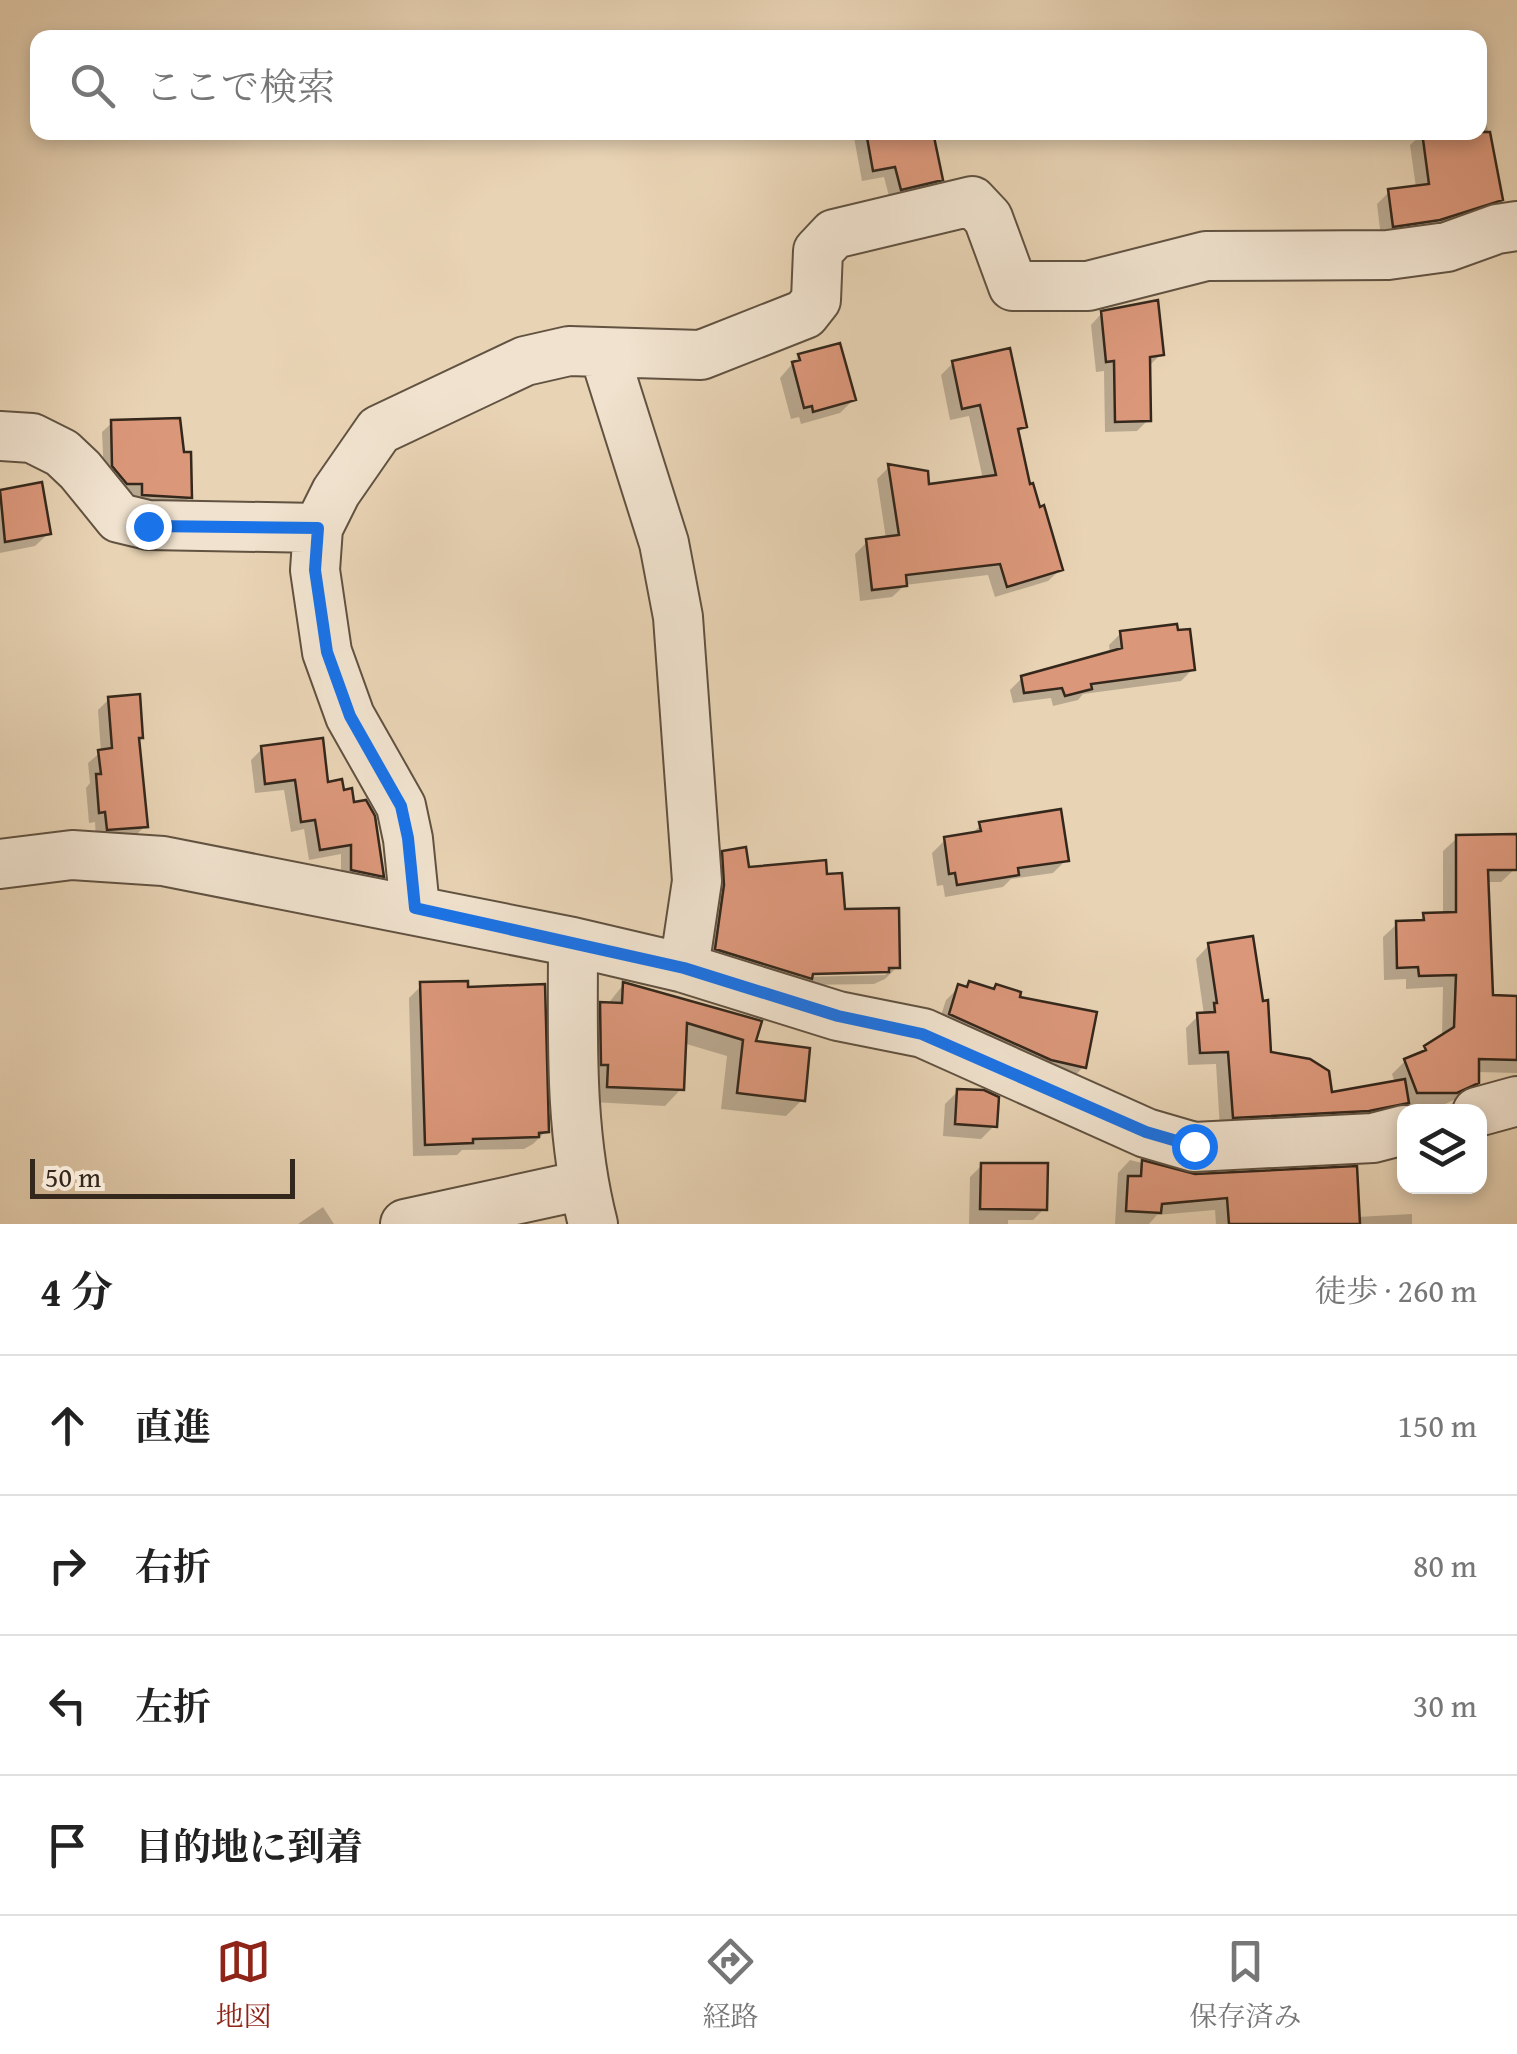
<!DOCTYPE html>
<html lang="ja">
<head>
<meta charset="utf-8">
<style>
	:root { --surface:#fff; --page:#f2f2f2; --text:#222; --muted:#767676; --line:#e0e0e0; --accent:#8f2418 }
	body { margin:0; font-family:"Gentium Book Plus","Noto Serif JP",serif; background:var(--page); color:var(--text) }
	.controls { position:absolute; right:30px; bottom:30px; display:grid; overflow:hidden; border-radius:20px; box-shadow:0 5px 15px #0003 }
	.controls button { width:90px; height:90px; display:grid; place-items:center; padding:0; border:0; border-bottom:2px solid var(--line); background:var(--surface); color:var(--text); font:50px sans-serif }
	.scale { position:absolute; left:30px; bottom:25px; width:265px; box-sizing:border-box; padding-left:10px; border:5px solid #34271b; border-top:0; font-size:28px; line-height:35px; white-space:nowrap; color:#34271b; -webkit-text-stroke:8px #f0e2ce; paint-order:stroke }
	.stop { position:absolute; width:30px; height:30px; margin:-22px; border:8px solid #1a73e8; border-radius:50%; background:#fff }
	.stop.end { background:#1a73e8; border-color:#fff; box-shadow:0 2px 10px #0008 }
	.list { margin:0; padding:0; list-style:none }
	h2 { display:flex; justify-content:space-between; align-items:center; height:130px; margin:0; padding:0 40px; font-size:42px }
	h2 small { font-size:32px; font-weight:400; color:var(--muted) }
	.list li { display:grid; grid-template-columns:65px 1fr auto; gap:30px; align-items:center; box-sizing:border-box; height:140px; padding:0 40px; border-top:2px solid var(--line) }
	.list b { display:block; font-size:38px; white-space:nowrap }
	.list em { font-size:32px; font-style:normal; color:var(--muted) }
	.icon { flex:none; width:55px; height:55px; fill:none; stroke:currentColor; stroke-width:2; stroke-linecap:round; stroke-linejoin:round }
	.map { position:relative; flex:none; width:1517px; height:1224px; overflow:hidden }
	.search { position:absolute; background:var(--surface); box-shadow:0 5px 15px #0003; left:30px; right:30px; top:30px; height:110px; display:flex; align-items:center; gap:25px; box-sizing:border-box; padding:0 35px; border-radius:20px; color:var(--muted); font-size:38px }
	.sheet { height:690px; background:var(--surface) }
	nav { display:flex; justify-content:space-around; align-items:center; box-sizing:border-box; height:140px; border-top:2px solid var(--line); background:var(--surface); font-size:28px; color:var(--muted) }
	nav a { display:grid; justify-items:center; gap:5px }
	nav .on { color:var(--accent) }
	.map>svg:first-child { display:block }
	.shadow { fill:#0003; fill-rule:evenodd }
	.building { fill:#db977a; stroke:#34271b; stroke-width:2.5 }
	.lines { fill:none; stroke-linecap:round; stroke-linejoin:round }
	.minor-casing { stroke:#615241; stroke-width:52 }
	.minor { stroke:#f0e2ce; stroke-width:48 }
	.route { stroke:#1a73e8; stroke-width:12 }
</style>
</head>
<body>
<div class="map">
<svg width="1517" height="1224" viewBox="0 0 1517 1224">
	<rect width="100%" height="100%" fill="#e8d3b4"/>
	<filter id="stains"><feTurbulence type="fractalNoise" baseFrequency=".002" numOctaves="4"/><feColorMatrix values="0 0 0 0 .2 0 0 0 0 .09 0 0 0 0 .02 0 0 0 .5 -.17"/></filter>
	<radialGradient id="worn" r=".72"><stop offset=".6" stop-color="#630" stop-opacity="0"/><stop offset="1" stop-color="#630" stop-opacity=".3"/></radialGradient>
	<!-- shadow -->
	<path class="shadow" d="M 1486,121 L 1500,199 L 1488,212 L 1426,232 L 1381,238 L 1377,204 L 1389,192 L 1416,188 L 1410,145 L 1423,133 L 1480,132 L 1480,122 Z
		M 853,132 L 931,132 L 940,179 L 929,190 L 890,200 L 884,177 L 862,181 Z
		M 1283,132 L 1316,132 L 1284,140 Z
		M 1102,313 L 1161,354 L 1150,365 L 1148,420 L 1137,431 L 1105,432 L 1104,371 L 1096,372 L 1091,325 Z
		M 799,356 L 853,400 L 840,413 L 801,424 L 799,417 L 791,419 L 780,378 Z
		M 953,363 L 1024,426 L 1017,434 L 1029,488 L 1061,569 L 1048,581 L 995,597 L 988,575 L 905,585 L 892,597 L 860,601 L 855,554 L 867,542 L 886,539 L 877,479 L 889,467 L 927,487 L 983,479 L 969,416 L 950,420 L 941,375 Z
		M 112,423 L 190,497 L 180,507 L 133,504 L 133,493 L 117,493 L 104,477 L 102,432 Z
		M 40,485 L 49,533 L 35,546 L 0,553 L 0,492 Z
		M 1121,633 L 1193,669 L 1181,681 L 1083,694 L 1078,700 L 1053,706 L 1051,698 L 1013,703 L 1010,690 L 1022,678 L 1110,654 L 1109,645 Z
		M 109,699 L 137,740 L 145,826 L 134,837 L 96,840 L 95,822 L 89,823 L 86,788 L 90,783 L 88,763 L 101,752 L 98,710 Z
		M 262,749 L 342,793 L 352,804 L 382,876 L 371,886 L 341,880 L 341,854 L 309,860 L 304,829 L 291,832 L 284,790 L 255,793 L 251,760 Z
		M 981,825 L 1066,860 L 1053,873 L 1011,879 L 1003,887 L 945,897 L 943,885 L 937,886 L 932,853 L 945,840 L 969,836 Z
		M 1457,838 L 1515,869 L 1501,882 L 1486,882 L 1491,998 L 1517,998 L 1517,1073 L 1477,1072 L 1476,1082 L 1462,1096 L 1441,1106 L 1404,1105 L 1394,1116 L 1220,1129 L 1216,1064 L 1188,1065 L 1186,1028 L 1199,1015 L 1204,1015 L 1196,959 L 1209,945 L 1268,1054 L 1330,1095 L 1395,1083 L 1392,1074 L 1405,1061 L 1442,1038 L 1443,987 L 1406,989 L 1406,979 L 1384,980 L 1383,937 L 1397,924 L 1417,923 L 1424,916 L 1443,915 L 1443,851 Z
		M 724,854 L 747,869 L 824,877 L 842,912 L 897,967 L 885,979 L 874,984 L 802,985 L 704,961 L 711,866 ZM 890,970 L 885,975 L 800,977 L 800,972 Z
		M 969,984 L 1017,999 L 1084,1066 L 1071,1080 L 937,1028 L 946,1000 L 959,987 L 965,989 Z
		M 422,985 L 546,1131 L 533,1144 L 524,1149 L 462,1150 L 457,1155 L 413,1156 L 409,998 Z
		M 623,985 L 753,1044 L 802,1100 L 786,1116 L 721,1109 L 727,1056 L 683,1043 L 681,1089 L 665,1106 L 592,1102 L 585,1021 L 601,1005 L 607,1005 Z
		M 958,1091 L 994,1126 L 981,1139 L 943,1136 L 945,1104 Z
		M 1130,1160 L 1357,1217 L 1412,1214 L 1412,1224 L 1216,1224 L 1215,1210 L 1157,1215 L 1149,1224 L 1115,1224 L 1118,1173 Z
		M 982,1165 L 1045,1208 L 1033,1220 L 1008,1220 L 1008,1224 L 917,1224 L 969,1224 L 970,1177 Z
		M 323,1207 L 334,1224 L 298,1224 Z"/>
	<!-- building -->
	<path class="building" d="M 866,132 L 933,132 L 943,180 L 901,190 L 895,167 L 873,171 Z
		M 1422,132 L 1490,132 L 1503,200 L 1440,220 L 1393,227 L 1388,189 L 1429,184 Z
		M 1158,300 L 1164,355 L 1150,357 L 1151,421 L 1115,422 L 1114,361 L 1106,362 L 1101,311 Z
		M 840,343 L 856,400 L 813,412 L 812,406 L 804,408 L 792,362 L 800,360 L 798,354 Z
		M 1010,348 L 1027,427 L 1018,429 L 1030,484 L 1033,483 L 1040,507 L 1044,505 L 1063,570 L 1007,587 L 1000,564 L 906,575 L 907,586 L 872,590 L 866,539 L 899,535 L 888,464 L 928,471 L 929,484 L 996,475 L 980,405 L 962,409 L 952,361 Z
		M 180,418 L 184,452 L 191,452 L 192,498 L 142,495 L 142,484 L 127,484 L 112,466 L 111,420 Z
		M 42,482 L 51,534 L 5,542 L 0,490 Z
		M 1177,624 L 1178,630 L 1190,629 L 1195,670 L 1091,684 L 1092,689 L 1065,696 L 1062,688 L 1024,693 L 1021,676 L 1122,648 L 1120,631 Z
		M 140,694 L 143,738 L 139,738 L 148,827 L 107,830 L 105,812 L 99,813 L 96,774 L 101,774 L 98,750 L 112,748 L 108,697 Z
		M 323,738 L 328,782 L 342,779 L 344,790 L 352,788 L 354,802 L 366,800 L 375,816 L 384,877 L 351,870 L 351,845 L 320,850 L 315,820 L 301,822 L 295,780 L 265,784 L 261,746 Z
		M 1061,809 L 1069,861 L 1018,868 L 1019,875 L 957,885 L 955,873 L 949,874 L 944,837 L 981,831 L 979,822 Z
		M 1517,834 L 1517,870 L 1488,870 L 1493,995 L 1517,996 L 1517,1060 L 1479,1059 L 1479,1083 L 1457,1093 L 1417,1093 L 1404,1059 L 1426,1050 L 1424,1046 L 1454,1027 L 1456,975 L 1419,976 L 1418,967 L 1397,968 L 1396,921 L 1424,920 L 1423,913 L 1456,912 L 1456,835 Z
		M 746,847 L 749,867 L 826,860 L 827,874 L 842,873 L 845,909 L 899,908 L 900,968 L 889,968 L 889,972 L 813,974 L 812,979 L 715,949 L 724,885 L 722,851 Z
		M 1253,936 L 1263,1001 L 1268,1000 L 1271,1052 L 1310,1059 L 1329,1071 L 1332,1092 L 1405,1079 L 1409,1103 L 1369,1111 L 1233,1118 L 1228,1052 L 1200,1053 L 1197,1013 L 1215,1012 L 1214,1003 L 1217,1003 L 1208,943 Z
		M 468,981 L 468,987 L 545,984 L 549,1132 L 539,1133 L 539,1137 L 473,1139 L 473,1143 L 425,1145 L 420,982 Z
		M 969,981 L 994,989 L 996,984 L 1021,992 L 1020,997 L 1097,1012 L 1086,1068 L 1051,1060 L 949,1014 L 958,984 L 967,987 Z
		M 623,982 L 762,1021 L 756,1041 L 810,1048 L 805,1101 L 737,1093 L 743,1040 L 687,1023 L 684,1090 L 607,1087 L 608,1065 L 601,1065 L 600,1002 L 622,1003 Z
		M 957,1089 L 984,1090 L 999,1097 L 997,1127 L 955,1124 Z
		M 1142,1160 L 1195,1174 L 1357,1166 L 1360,1224 L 1229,1224 L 1227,1198 L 1162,1204 L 1161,1213 L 1126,1211 L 1128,1176 L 1141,1176 Z
		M 981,1163 L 1048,1163 L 1047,1210 L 980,1209 Z"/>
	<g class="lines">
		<!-- minor casing -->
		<g class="minor-casing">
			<path id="minor" d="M 604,353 L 664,543 L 678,617 L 697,881 L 684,968
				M 0,436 L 32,438 L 62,453 L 80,470 L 119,518 L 148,525 L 318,528
				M 0,864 L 72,855 L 163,861 L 573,942 L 684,968 L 838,1016 L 923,1033 L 1146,1133 L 1194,1147 L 1373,1138 L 1404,1130
				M 415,908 L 408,839 L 401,806 L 350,716 L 327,652 L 315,570 L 318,528 L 336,492 L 379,430 L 525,361 L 569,351 L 701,355 L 805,314 L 816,300 L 818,251 L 834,234 L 972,201 L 988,218 L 1013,286 L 1088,286 L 1206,256 L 1388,255 L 1447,247 L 1497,229 L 1517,226
				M 573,942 C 573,1037 569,1131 593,1224
				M 1477,1112 L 1517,1101
				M 405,1224 L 583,1185"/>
		</g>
		<!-- minor -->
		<use href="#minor" class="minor"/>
	</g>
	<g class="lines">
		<!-- route -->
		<path class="route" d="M 148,526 L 318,528 L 315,570 L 327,652 L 350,716 L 401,806 L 408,838 L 415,908 L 684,968 L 838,1016 L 922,1034 L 1146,1132 L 1194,1146"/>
	</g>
	<rect width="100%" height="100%" filter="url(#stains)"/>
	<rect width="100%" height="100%" fill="url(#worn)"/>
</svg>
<div class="controls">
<button><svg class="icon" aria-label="layers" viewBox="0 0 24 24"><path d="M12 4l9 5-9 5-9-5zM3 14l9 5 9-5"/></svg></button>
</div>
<div class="scale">50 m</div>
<div class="stop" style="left:1194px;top:1146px"></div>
<div class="stop end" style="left:148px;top:526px"></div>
<div class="search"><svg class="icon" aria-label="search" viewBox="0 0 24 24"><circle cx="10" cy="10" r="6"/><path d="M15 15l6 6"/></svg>ここで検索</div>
</div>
<section class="sheet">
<h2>4 分<small>徒歩 · 260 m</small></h2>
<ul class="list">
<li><svg class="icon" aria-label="ahead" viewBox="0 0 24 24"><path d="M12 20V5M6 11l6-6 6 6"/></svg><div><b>直進</b></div><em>150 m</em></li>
<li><svg class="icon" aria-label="right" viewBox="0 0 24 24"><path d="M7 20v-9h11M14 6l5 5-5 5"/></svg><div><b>右折</b></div><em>80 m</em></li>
<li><svg class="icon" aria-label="left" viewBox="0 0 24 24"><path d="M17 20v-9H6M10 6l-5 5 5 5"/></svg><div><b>左折</b></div><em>30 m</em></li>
<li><svg class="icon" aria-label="arrive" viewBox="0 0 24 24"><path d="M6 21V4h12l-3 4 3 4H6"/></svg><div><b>目的地に到着</b></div></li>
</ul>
</section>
<nav>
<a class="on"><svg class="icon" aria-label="map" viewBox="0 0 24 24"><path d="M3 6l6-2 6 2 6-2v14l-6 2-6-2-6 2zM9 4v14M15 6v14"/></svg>地図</a>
<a><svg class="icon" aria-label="directions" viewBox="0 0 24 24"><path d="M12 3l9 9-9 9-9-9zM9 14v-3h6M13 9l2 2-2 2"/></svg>経路</a>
<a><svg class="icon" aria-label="saved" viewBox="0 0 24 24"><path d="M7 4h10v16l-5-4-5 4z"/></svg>保存済み</a>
</nav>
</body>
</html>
